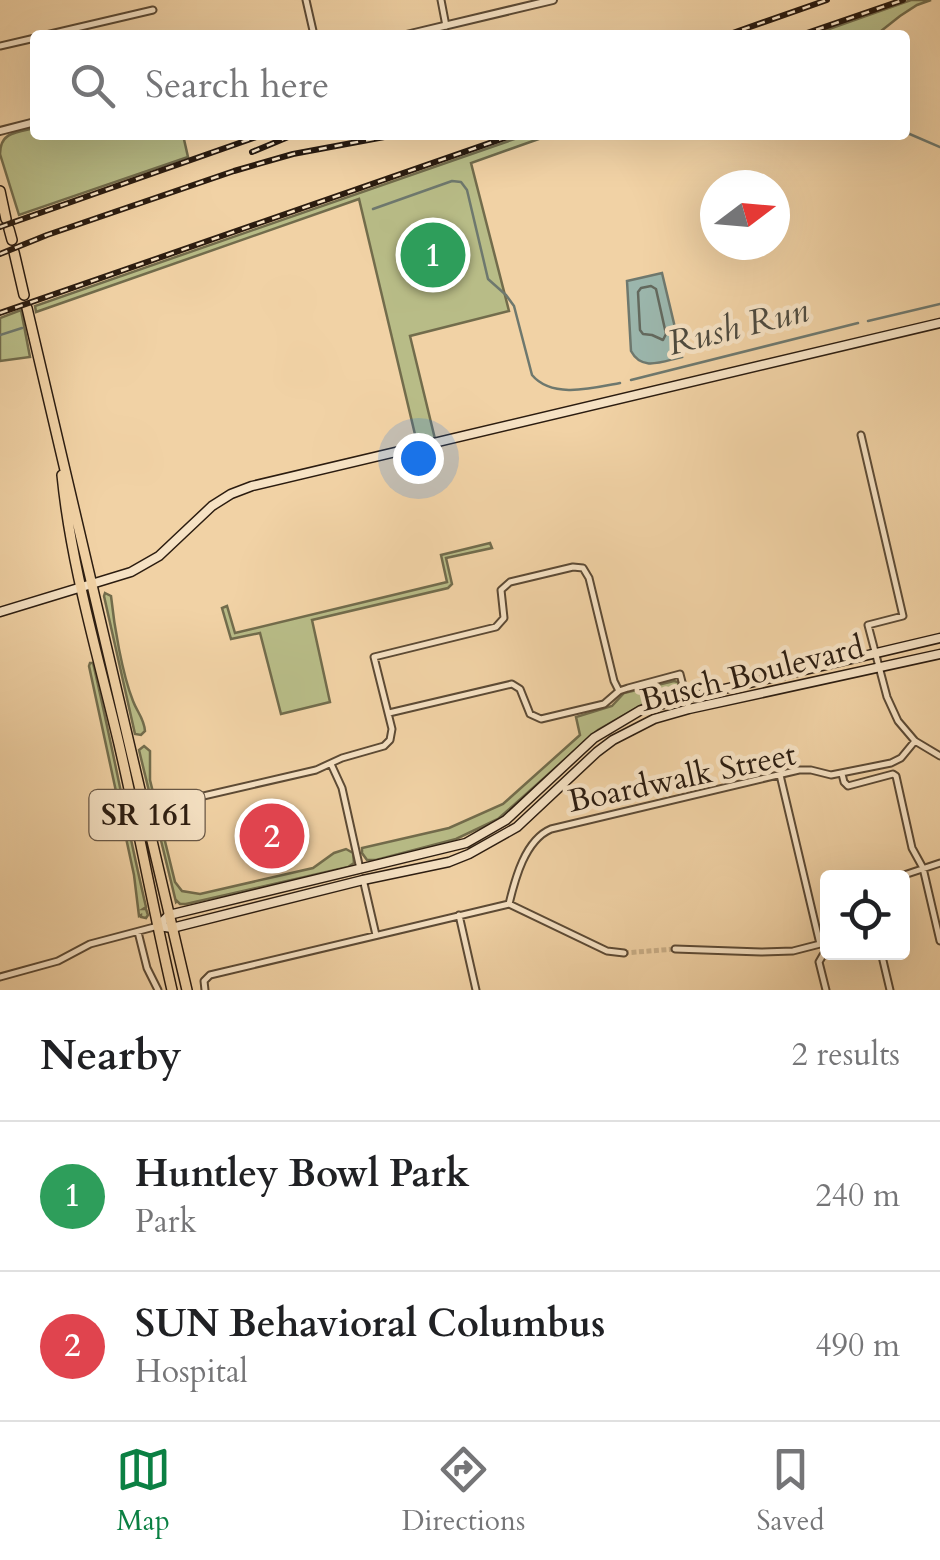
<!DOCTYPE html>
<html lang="en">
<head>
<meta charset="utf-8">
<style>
	:root { --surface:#fff; --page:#f6f6f6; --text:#202124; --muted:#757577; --line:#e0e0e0; --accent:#0b8043 }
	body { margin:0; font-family:Cardo,serif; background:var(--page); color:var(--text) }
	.controls { position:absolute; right:30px; bottom:30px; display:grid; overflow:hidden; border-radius:10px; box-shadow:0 10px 40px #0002 }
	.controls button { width:90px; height:90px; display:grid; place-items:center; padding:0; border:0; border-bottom:2px solid var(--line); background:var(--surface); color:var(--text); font:50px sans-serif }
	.compass { position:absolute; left:700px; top:170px; width:90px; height:90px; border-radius:50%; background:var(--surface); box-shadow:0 10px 40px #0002; rotate:74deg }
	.you { position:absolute; left:418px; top:458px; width:35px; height:35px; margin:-25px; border:8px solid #fff; border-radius:50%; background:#1a73e8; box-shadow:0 0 0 15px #1a73e833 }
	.badge { display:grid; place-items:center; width:65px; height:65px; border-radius:50%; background:var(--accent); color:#fff; font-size:32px; font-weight:700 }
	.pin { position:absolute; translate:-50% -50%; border:5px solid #fff; box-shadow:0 2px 10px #0006 }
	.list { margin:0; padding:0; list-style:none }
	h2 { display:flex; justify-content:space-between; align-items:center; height:130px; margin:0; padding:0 40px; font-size:42px }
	h2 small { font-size:32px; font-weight:400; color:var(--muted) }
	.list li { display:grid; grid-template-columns:65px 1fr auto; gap:30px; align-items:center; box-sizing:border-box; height:150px; padding:0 40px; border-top:2px solid var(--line) }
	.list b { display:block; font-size:38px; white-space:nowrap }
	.list p { margin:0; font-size:32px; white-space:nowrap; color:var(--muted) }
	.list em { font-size:32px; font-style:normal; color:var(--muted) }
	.icon { flex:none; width:55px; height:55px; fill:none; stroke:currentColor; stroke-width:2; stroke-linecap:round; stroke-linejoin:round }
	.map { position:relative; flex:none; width:940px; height:990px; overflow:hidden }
	.search { position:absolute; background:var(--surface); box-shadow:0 10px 40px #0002; left:30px; right:30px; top:30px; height:110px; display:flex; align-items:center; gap:25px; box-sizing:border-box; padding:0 35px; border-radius:10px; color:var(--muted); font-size:38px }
	.sheet { height:430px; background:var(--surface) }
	nav { display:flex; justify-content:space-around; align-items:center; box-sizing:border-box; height:140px; border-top:2px solid var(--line); background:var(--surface); font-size:28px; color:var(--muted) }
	nav a { display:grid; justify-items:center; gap:5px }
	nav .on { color:var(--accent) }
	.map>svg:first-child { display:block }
	.green { fill:#b8bc87; stroke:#726c4c; stroke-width:2.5 }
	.water { fill:#9bb6ac; stroke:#6e786e; stroke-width:2.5 }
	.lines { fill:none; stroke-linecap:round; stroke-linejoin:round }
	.shore { stroke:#63695e; stroke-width:2.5 }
	.stream { stroke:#6e786e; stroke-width:2.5 }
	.minor-tunnel { stroke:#c9ae87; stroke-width:5; stroke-dasharray:5 2.5; stroke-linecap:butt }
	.minor-casing { stroke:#5c4a35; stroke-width:9 }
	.tertiary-casing { stroke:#5c4a35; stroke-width:10 }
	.secondary-casing { stroke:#2b1c10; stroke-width:11 }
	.primary-casing { stroke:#2b1c10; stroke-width:12 }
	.minor { stroke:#f6e2c4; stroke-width:5 }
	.tertiary { stroke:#f6e2c4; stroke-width:6 }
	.secondary { stroke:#f6e2c4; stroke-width:8 }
	.primary { stroke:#f1d2a5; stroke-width:9 }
	.rail-casing { stroke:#2b1c10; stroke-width:6 }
	.rail { stroke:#f6e2c4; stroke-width:2.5; stroke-dasharray:8; stroke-linecap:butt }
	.labels { text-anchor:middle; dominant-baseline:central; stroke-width:9; stroke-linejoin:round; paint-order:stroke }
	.shield { fill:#f6e2c4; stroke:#685746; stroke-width:2.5 }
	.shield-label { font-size:30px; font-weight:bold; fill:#2b1c10 }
	.street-label { font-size:32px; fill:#2b1c10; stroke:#f6e2c4 }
	.water-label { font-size:35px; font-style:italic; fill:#4d4a3f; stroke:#f6e2c4 }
</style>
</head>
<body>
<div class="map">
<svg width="940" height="990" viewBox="0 0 940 990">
	<rect width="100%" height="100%" fill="#f1d2a5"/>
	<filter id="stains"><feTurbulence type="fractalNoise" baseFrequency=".002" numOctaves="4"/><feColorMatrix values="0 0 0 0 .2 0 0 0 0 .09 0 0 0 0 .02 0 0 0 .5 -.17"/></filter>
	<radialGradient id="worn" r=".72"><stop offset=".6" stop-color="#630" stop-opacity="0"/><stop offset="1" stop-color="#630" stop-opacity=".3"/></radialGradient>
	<!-- green -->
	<path class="green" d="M 911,0 L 931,0 L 917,5 L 900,16 L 876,35 L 839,35 L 838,33 L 812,35 Z
		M 35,128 L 35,135 L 183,135 L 188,157 L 19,215 L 0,154 C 0,132 17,132 35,128 Z
		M 526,135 L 550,135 L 471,163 L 509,311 L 410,336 L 436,443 L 418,447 L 359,199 L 36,312 L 35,306 Z
		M 21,310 L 30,357 L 0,361 L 0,318 Z
		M 490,543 L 492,548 L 446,558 L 452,584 L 448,588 L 312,620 L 330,702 L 281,714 L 260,633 L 231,639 L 222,608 L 227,606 L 235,633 L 447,582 L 441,555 Z
		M 105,593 L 111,596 C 114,625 122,673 133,701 C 137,712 144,718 145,731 L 141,735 L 135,734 L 104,596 Z
		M 90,663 L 93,663 C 112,744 127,826 146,907 L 143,909 L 146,909 L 148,915 L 146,918 L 141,917 L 141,915 L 139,916 L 134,875 L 89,666 Z
		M 674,681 L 678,682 L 679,687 L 674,694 L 642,705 L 598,730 L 498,819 L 456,839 L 376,860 L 367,860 L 362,853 L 362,848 L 449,828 L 503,804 L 580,735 L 576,717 L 612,706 L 624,693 Z
		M 144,746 L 150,751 L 150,780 L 175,882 L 182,891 L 200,894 L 313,868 L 334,853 L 346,849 L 353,853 L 354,863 L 348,867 L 186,904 L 180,904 L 177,901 L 176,902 L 139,750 Z"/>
	<!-- water -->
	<path class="water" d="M 662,273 L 682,357 C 663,361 642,372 631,351 L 627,281 Z"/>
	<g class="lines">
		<!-- shore -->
		<path class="shore" d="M 651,286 L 656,289 L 666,334 L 663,340 L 652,335 L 643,334 L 640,330 L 638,292 L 641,288 Z"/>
		<!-- stream -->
		<path class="stream" d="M 905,132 L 940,147
			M 373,209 L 452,181 L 461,182 L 467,190 L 488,279 L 506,295 L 514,306 L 532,375 C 552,399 593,388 620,383
			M 868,321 L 940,304
			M 0,335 L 22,328
			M 631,380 L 858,323"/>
		<!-- minor-tunnel -->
		<path class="minor-tunnel" d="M 624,953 L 675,949"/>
		<!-- minor casing -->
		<g class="minor-casing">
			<path id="minor" d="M 306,0 L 314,35
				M 441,0 L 446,26
				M 46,35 L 153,10
				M 0,46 L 35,38
				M 861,435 L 903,616 L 868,625 L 887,697 L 898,721 L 915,741 L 940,756
				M 389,713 L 512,684 L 520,689 L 530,714 L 541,719 L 604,704 L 619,691 L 628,688 L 680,674 L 689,709
				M 331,764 L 342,788 L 360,869
				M 842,774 L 844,782 L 848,786 L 893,774 L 896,776 L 912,848 L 923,868 L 940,941
				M 780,775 L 820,944
				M 160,806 L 316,770 L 342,758 L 384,746 L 390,740 L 392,729 L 374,657 L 496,627 L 504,618 L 501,590 L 510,582 L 573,567 L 583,568 L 589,578 L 614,681 L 619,691
				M 895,878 L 940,863
				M 363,879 L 376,935
				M 509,904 C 515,879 525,840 551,829 L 799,770 L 811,770 L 831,775 L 891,763 L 901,758 L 915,741
				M 509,904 L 607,951 L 624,953
				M 459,915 L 476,990
				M 138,932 L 147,968 L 158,990
				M 675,949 L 761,952 L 793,951 L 828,942
				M 881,952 L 890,990
				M 0,977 L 58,961 L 90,944 L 158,926
				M 205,990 L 204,981 L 210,975 L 509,904
				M 826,990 L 819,962 L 823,955 L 832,952"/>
		</g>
		<!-- tertiary casing -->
		<g class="tertiary-casing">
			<path id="tertiary" d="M 406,35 L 553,0
				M 0,131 L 35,122"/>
		</g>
		<!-- secondary casing -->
		<g class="secondary-casing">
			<path id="secondary" d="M 0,612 L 131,572 L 159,556 L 212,506 L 231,494 L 252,486 L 940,323
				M 158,926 L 169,915 L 466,843 L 506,820 L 594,738 L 641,710 L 686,698 L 940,638
				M 158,926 L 172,928 L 363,880 L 449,862 L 469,854 L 517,827 L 597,752 L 613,740 L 654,719 L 689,709 L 940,654"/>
		</g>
		<!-- primary casing -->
		<g class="primary-casing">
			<path id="primary" d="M 0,191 L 6,219
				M 9,229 L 12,240
				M 14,252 L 24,295
				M 27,308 L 187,990
				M 62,475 C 71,566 98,655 119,744 C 138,826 153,908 172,990"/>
		</g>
		<!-- minor -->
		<use href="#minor" class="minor"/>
		<!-- tertiary -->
		<use href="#tertiary" class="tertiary"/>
		<!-- secondary -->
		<use href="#secondary" class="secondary"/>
		<!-- primary -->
		<use href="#primary" class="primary"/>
		<!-- rail casing -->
		<g class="rail-casing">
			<path id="rail" d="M 727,35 L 827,0
				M 801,35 L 903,0
				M 252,152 L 293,135
				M 0,227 L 262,135
				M 0,254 L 47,235 L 234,171 L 293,154 L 395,135
				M 0,313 L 513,135"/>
		</g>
		<!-- rail -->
		<use href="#rail" class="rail"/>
	</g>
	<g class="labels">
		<!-- shield labels -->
		<rect class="shield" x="89.5" y="790" width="115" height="50" rx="8"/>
		<g class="shield-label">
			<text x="147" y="815">SR 161</text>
		</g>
		<!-- street labels -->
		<g class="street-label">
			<text transform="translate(752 674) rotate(-14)">Busch Boulevard</text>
			<text transform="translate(682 778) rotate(-12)">Boardwalk Street</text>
		</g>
		<!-- water labels -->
		<g class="water-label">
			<text transform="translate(738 327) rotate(-14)">Rush Run</text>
		</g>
	</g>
	<rect width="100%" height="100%" filter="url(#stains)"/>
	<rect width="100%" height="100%" fill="url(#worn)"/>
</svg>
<div class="controls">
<button><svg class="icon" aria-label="locate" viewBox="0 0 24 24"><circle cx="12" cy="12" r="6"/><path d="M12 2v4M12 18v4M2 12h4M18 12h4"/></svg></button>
</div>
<svg class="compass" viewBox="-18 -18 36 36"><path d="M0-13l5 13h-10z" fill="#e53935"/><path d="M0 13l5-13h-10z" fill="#757577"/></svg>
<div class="you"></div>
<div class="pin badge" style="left:433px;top:255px;background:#2e9e5b">1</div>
<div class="pin badge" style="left:272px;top:836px;background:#e0444e">2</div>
<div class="search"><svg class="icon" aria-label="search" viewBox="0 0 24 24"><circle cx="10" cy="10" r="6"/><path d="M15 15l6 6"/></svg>Search here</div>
</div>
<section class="sheet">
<h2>Nearby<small>2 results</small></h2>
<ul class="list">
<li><span class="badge" style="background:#2e9e5b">1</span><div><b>Huntley Bowl Park</b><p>Park</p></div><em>240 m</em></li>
<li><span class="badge" style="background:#e0444e">2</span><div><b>SUN Behavioral Columbus</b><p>Hospital</p></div><em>490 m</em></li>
</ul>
</section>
<nav>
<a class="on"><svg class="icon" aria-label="map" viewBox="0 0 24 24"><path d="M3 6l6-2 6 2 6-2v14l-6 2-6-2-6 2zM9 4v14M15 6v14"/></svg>Map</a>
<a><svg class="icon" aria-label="directions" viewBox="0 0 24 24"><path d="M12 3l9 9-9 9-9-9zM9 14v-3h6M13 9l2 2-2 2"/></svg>Directions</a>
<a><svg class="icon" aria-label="saved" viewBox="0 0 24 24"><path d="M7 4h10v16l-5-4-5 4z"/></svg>Saved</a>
</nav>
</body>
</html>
